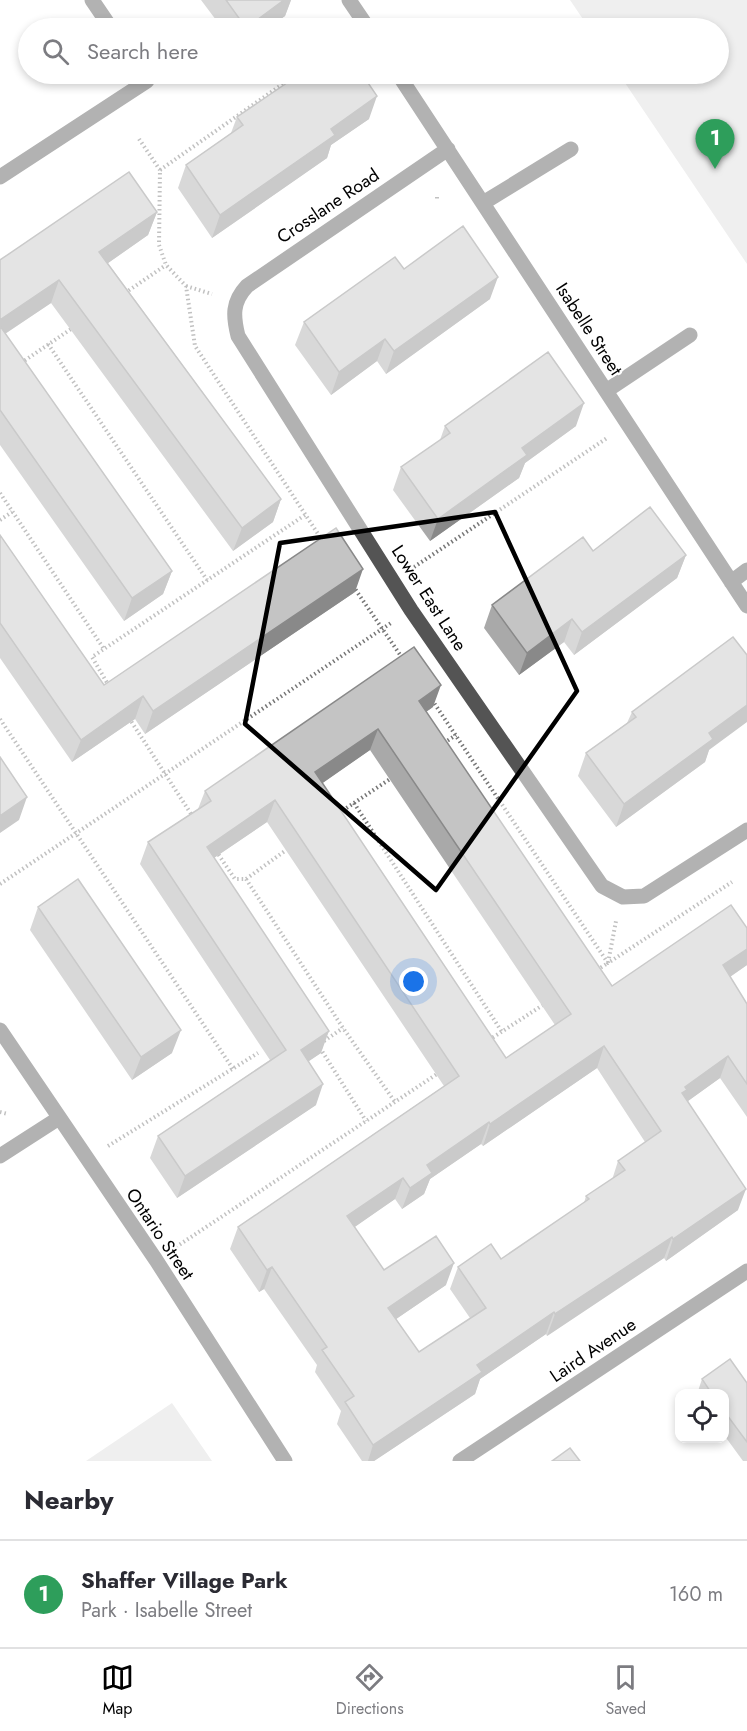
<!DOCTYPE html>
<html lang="en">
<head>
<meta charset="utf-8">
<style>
	:root { --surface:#fff; --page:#f2f2f3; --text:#2b2b33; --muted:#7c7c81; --line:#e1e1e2; --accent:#000 }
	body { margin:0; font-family:Jost,sans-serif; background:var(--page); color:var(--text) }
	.controls { position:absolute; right:18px; bottom:18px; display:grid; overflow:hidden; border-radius:12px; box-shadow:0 3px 9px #0003 }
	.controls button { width:54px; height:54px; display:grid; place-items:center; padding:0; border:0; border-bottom:2px solid var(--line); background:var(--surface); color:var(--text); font:30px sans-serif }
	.you { position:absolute; left:414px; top:982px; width:21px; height:21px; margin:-15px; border:4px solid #fff; border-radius:50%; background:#1a73e8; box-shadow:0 0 0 9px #1a73e833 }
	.badge { display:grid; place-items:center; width:39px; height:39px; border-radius:50%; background:var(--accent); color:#fff; font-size:20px; font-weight:700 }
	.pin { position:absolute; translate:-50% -50px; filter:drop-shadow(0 2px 3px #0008) }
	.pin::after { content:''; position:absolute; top:32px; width:21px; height:18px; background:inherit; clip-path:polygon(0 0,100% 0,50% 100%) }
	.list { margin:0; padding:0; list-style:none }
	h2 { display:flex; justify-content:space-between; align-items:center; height:78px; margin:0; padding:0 24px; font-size:26px }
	h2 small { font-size:20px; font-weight:400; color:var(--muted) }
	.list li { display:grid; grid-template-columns:39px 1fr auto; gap:18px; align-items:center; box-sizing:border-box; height:108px; padding:0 24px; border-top:2px solid var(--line) }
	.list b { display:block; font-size:22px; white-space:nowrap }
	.list p { margin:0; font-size:20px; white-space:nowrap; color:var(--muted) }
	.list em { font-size:20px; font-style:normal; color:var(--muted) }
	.icon { flex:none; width:33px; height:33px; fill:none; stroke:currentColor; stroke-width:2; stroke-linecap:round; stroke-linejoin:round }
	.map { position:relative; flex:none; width:747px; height:1461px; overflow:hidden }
	.search { position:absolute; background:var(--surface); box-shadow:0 3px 9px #0003; left:18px; right:18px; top:18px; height:66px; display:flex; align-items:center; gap:15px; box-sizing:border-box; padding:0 21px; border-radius:33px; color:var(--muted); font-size:22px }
	.sheet { height:186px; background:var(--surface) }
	nav { display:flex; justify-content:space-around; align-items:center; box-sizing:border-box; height:84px; border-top:2px solid var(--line); background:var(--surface); font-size:16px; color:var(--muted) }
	nav a { display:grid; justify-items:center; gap:3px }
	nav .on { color:var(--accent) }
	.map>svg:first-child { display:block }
	.green { fill:#dbdbdb }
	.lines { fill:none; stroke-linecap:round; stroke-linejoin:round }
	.path { stroke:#767676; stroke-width:4; stroke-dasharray:1.5 3; stroke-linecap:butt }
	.minor { stroke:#545454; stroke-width:15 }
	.wall { fill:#a9a9a9; fill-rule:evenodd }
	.shaded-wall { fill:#898989 }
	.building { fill:#c4c4c4; stroke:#898989; stroke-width:1.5; fill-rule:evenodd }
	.marked { fill:none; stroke:#000; stroke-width:4.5; stroke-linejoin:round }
	.labels { text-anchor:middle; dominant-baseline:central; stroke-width:4.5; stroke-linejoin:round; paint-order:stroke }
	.street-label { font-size:18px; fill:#000; stroke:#fff }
</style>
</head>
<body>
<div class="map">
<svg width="747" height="1461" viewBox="0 0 747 1461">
	<rect width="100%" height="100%" fill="#fff"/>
	<!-- green -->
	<path class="green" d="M 570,0 L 747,0 L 747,264 L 619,74 L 718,74 L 718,28 L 589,28 Z
		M 172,1403 L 212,1461 L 86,1461 Z"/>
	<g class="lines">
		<!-- path -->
		<path class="path" d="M 139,139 L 160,170 L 159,245 L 166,265 L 186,286 L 195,346 L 322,540
			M 160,170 L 297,74
			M 437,197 L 437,201
			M 186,286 L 212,294
			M 125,293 L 166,265
			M 48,344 L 207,580
			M 21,363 L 74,327
			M 0,493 L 104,649
			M 0,520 L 12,512
			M 414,567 L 607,438
			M 353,586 L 403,659
			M 109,686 L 92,657 L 305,515
			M 432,700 L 608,963 L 732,882
			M 129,718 L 193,817
			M 0,719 L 233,1069
			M 444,743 L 456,735
			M 354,803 L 502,1032
			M 339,813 L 393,777
			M 216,851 L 235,879 L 246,879 L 289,848
			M 246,879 L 343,1028 L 395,1102
			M 0,884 L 391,623
			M 597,970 L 608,963 L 616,921
			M 489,1040 L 546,1003
			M 324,1041 L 343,1028
			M 320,1048 L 366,1121
			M 0,1112 L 8,1114
			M 108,1146 L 258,1053
			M 176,1247 L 440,1072"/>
		<!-- minor -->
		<path class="minor" d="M 92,0 L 111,28
			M 349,0 L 368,28
			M 398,74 L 747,606
			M 448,149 L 247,286 C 232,302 233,316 238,336 L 411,610 L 602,886 L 623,897 L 644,896 L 747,830
			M 0,177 L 147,81 L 141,74
			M 483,203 L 571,149
			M 606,391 L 690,335
			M 731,582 L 747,570
			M 0,1030 L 156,1260 L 285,1461
			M 0,1156 L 59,1118
			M 460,1461 L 747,1271"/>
	</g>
	<!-- wall -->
	<path class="wall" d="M 201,0 L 291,0 L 285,16 L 268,28 L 222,28 Z
		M 237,117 L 369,119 L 331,145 L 327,158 L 212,238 L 178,188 L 186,165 L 231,133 Z
		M 157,212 L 148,235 L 108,263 L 281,499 L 273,522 L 233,551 L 51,303 L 5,334 L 172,571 L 163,594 L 124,621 L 0,445 L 0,260 Z
		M 404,269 L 490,299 L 386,374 L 377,361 L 331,395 L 295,345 L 304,322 Z
		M 445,426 L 576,426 L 525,463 L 519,478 L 430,541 L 393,490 L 401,467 L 440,440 Z
		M 0,535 L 104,685 L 355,592 L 145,734 L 135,719 L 72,762 L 0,658 Z
		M 593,551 L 686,555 L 677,578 L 574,655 L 564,642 L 519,675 L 484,628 L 492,605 Z
		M 433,707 L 426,712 L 612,986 L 747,928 L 747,965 L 730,977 L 747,1004 L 747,1117 L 720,1078 L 688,1101 L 738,1210 L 666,1261 L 664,1258 L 547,1336 L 546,1334 L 480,1379 L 475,1394 L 374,1461 L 362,1461 L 337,1424 L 341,1411 L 315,1372 L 317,1365 L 264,1289 L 259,1292 L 230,1249 L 238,1227 L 444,1086 L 267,822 L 214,858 L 321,1053 L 308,1061 L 316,1105 L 177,1198 L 150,1158 L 158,1136 L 270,1060 L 140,864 L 148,842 L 198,809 L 205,791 ZM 370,750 L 555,1025 L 506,1058 L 322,783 ZM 597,1068 L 645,1142 L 618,1161 L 612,1180 L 586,1196 L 584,1203 L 501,1259 L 458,1267 L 450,1289 L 470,1318 L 419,1352 L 396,1319 L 446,1285 L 384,1270 L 354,1227 L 395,1199 L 402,1209 L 424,1194 L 430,1179 L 481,1144 L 483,1146 Z
		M 632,712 L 709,750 L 705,762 L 616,827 L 578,776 L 586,753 L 627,723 Z
		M 38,907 L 172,1053 L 132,1080 L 30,930 Z
		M 702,1379 L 747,1383 L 747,1461 L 743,1461 L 724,1435 L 724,1394 L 697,1394 Z"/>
	<!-- shaded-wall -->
	<path class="shaded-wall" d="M 284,0 L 291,0 L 285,16 L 268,28 L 246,28 Z
		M 377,96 L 369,119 L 331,145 L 327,158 L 212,238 L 220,215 L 331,129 Z
		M 157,212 L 148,235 L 91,275 L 99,252 Z
		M 498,277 L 490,299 L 386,374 L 394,351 Z
		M 59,280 L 51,303 L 0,337 L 0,320 Z
		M 385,339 L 377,361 L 331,395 L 339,372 Z
		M 584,403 L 576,426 L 525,463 L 519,478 L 430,541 L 438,519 L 522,448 Z
		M 281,499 L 273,522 L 233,551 L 242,528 Z
		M 686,555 L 677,578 L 574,655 L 582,632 Z
		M 363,569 L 355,592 L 145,734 L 153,711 Z
		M 172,571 L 163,594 L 124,621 L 132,598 Z
		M 572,619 L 564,642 L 519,675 L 527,653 Z
		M 441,685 L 433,707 L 411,722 L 419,701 Z
		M 143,696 L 135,719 L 72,762 L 81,740 Z
		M 747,705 L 747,722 L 709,750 L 705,762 L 616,827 L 624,804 L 709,733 Z
		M 378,729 L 370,750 L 307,794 L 315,772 Z
		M 27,797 L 19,820 L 0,833 L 0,816 Z
		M 275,800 L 267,822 L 199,868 L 207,847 Z
		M 747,949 L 747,965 L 715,987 L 723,965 Z
		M 181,1030 L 172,1053 L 132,1080 L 141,1057 Z
		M 329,1031 L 321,1053 L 293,1072 L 301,1050 Z
		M 604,1046 L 597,1068 L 483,1146 L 490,1124 Z
		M 728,1056 L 720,1078 L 681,1106 L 675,1115 L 685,1087 Z
		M 323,1084 L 316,1105 L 177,1198 L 185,1176 Z
		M 489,1122 L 481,1144 L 430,1179 L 424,1194 L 402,1209 L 410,1188 L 427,1165 Z
		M 403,1178 L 395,1199 L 339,1238 L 347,1216 Z
		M 746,1189 L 738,1210 L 666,1261 L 673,1239 Z
		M 672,1237 L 664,1258 L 547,1336 L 555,1314 Z
		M 454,1263 L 446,1285 L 380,1330 L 388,1308 Z
		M 272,1267 L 264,1289 L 259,1292 L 267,1270 Z
		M 554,1312 L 546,1334 L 480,1379 L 475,1394 L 374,1461 L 368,1461 L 373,1445 L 477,1365 Z"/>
	<!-- building -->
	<path class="building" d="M 226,0 L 284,0 L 246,28 Z
		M 300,74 L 362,74 L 377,96 L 331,129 L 335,135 L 220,215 L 186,165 L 243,125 L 237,117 Z
		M 129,172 L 157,212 L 99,252 L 281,499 L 242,528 L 59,280 L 0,320 L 0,260 Z
		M 463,226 L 498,277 L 394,351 L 385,339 L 339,372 L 304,322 L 395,257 L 404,269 Z
		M 0,326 L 172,571 L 132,598 L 0,410 Z
		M 548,352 L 584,403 L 522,448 L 527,455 L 438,519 L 401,467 L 450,433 L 445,426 Z
		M 650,507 L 686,555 L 582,632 L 572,619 L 527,653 L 492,605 L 583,537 L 593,551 Z
		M 336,528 L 363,569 L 153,711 L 143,696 L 81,740 L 0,623 L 0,535 L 104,685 Z
		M 733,637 L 747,655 L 747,705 L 709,733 L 713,739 L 624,804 L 586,753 L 636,717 L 632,712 Z
		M 414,647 L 441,685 L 419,701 L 612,986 L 731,905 L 747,928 L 747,949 L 723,965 L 747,1004 L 747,1084 L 728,1056 L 685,1087 L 687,1090 L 682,1093 L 746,1189 L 673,1239 L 672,1237 L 555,1314 L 554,1312 L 477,1365 L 482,1372 L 373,1445 L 345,1402 L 354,1396 L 322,1350 L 327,1347 L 272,1267 L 267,1270 L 238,1227 L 459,1076 L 275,800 L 207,847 L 329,1031 L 301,1050 L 323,1084 L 185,1176 L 158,1136 L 286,1050 L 148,842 L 211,801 L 205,791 ZM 378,729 L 571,1014 L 506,1058 L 315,772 ZM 604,1046 L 661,1131 L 618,1161 L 625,1170 L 586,1196 L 589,1199 L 501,1259 L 491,1244 L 458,1267 L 486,1308 L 419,1352 L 388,1308 L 454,1263 L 436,1236 L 384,1270 L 347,1216 L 403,1178 L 410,1188 L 432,1173 L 427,1165 L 489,1122 L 490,1124 Z
		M 0,757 L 27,797 L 0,816 Z
		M 78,879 L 181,1030 L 141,1057 L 38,907 Z
		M 730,1359 L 747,1383 L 747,1442 L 724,1411 L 724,1394 L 712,1394 L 702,1379 Z
		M 570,1448 L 580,1461 L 552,1461 Z"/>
	<!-- marked area -->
	<path d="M0 0H747V1461H0ZM 495,512 L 577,691 L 436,890 L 245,724 L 280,543 Z" fill="#fff" fill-opacity=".55" fill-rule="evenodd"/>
	<path class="marked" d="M 495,512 L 577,691 L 436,890 L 245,724 L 280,543 Z"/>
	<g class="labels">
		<!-- street labels -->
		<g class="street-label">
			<text transform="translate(328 206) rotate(-34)">Crosslane Road</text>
			<text transform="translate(589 329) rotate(57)">Isabelle Street</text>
			<text transform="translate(429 598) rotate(57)">Lower East Lane</text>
			<text transform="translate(160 1234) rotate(56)">Ontario Street</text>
			<text transform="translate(593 1350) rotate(-34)">Laird Avenue</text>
		</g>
	</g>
</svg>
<div class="controls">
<button><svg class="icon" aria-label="locate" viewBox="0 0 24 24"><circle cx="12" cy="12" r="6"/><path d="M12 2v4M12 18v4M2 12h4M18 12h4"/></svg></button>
</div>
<div class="you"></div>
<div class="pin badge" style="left:715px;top:169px;background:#2e9e5b">1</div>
<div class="search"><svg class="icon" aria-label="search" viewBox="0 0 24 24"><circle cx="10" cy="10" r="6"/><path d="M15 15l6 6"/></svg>Search here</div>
</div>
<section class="sheet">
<h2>Nearby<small></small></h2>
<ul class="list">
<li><span class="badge" style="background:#2e9e5b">1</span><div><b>Shaffer Village Park</b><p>Park · Isabelle Street</p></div><em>160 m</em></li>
</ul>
</section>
<nav>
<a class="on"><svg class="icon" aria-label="map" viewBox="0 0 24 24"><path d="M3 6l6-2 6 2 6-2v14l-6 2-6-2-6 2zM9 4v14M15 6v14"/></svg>Map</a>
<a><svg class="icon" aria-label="directions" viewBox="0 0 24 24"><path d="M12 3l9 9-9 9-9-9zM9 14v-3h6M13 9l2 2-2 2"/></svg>Directions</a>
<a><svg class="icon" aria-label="saved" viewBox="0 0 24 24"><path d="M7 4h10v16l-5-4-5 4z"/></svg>Saved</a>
</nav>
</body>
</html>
